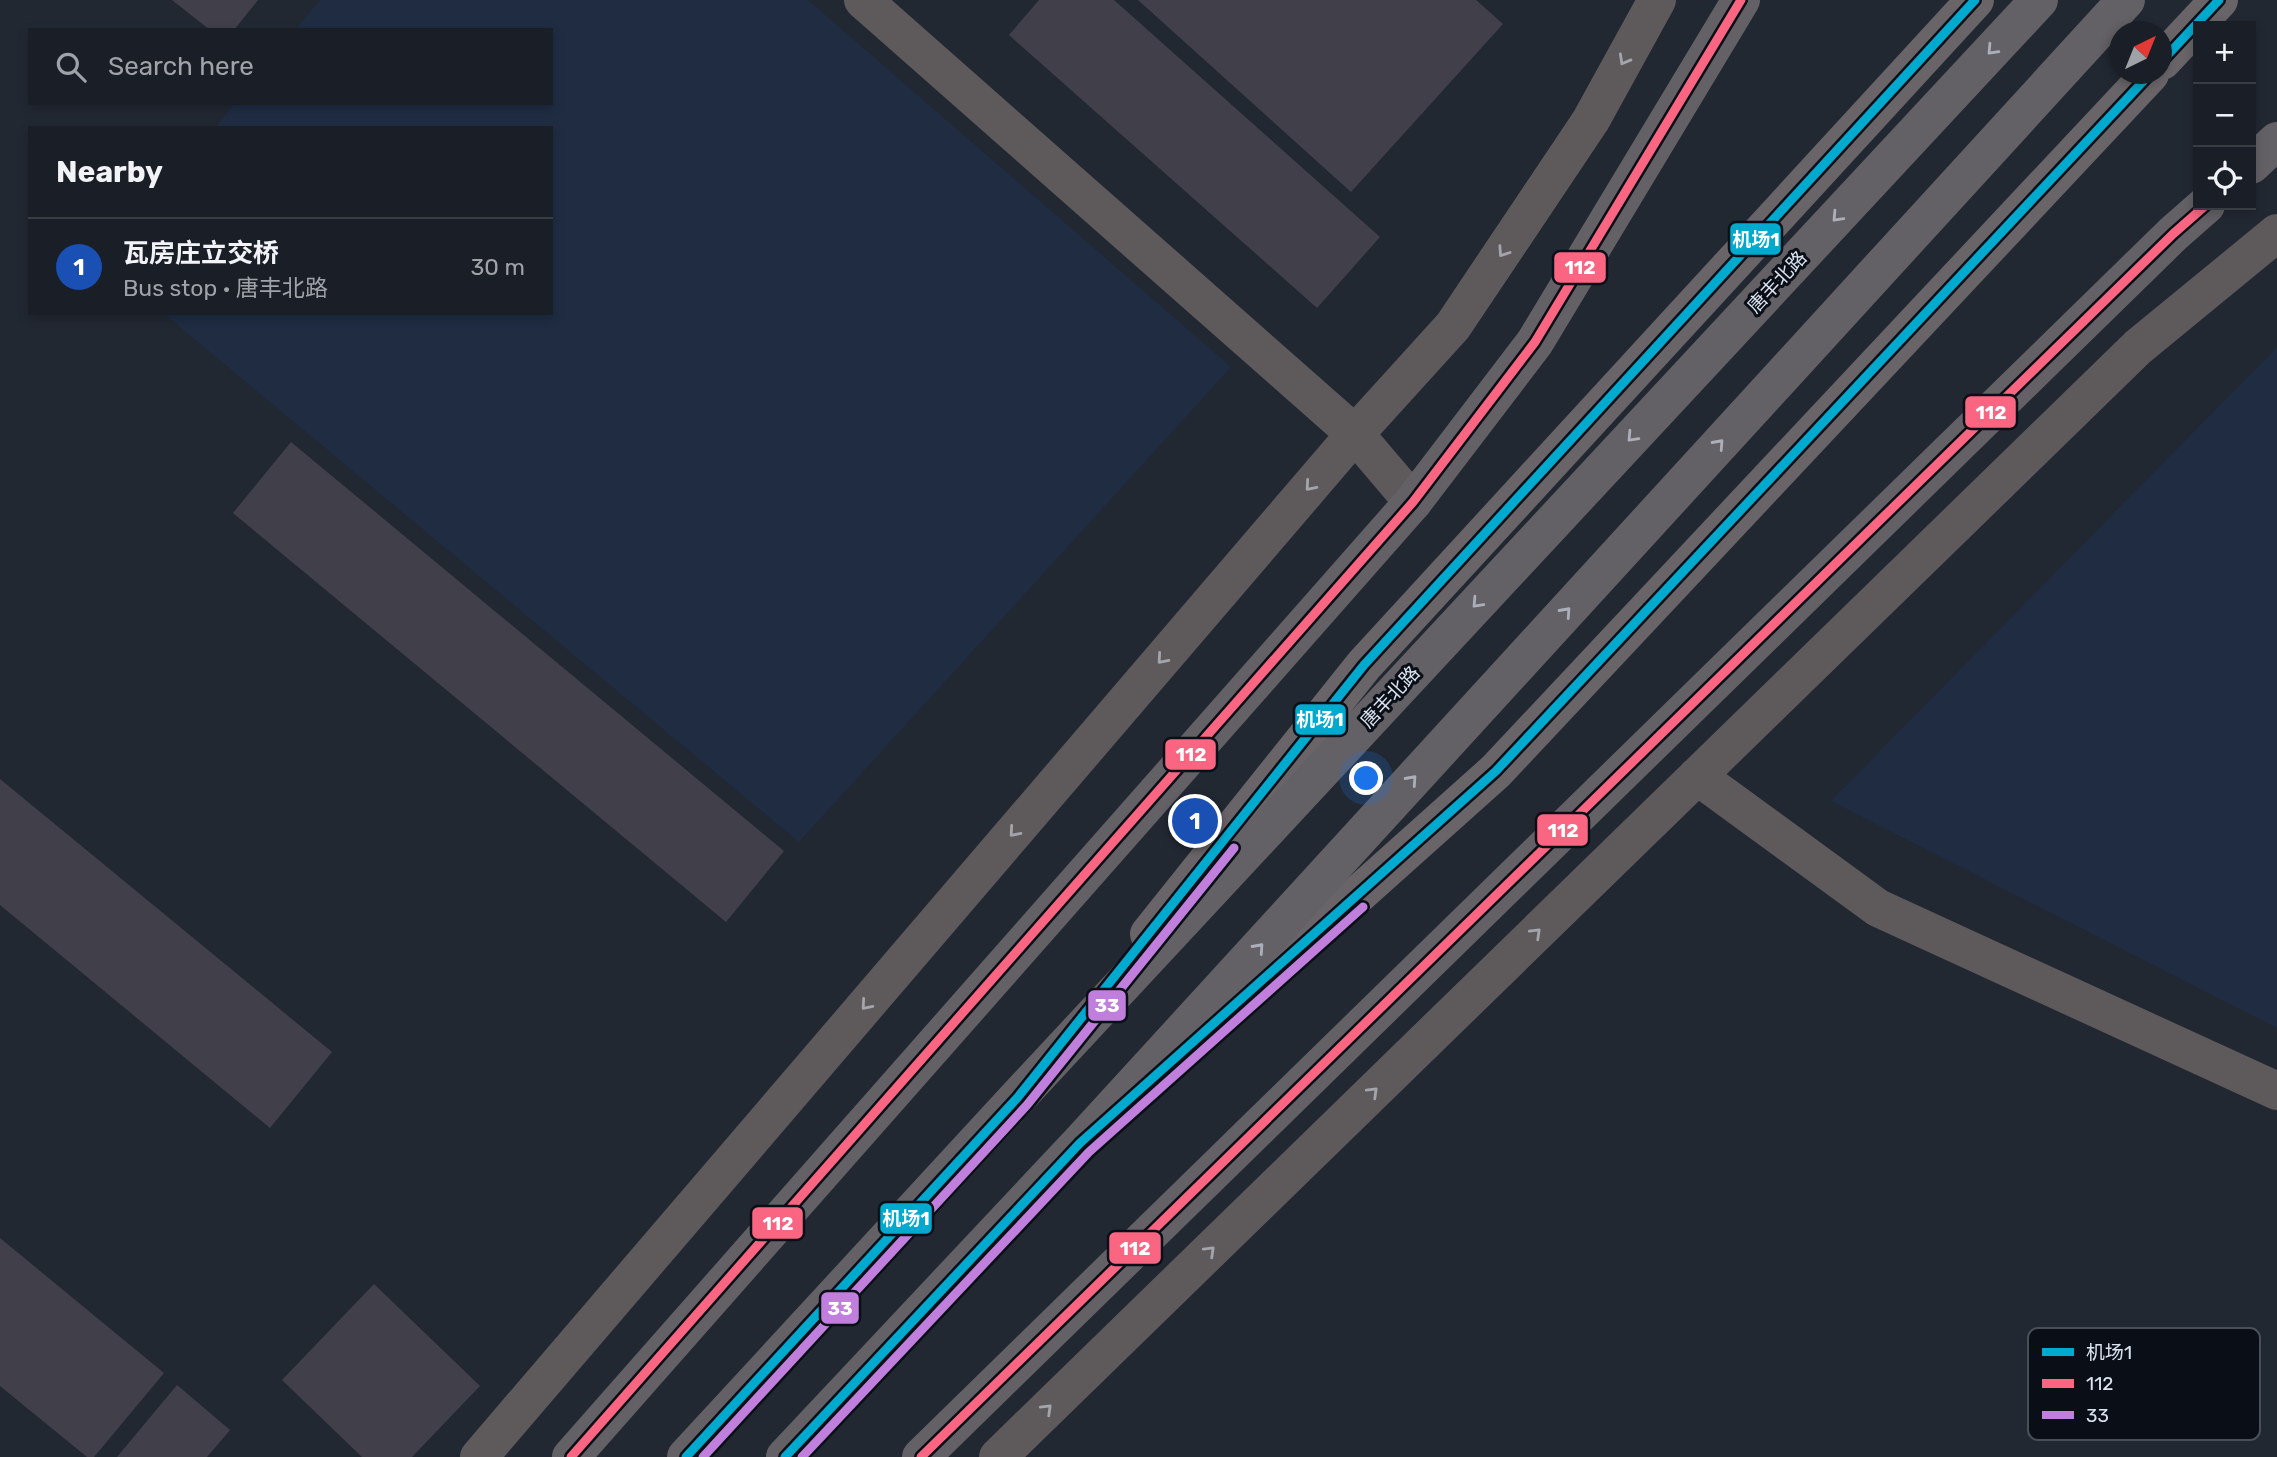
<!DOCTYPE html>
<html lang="en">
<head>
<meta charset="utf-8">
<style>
	:root { --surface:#1a1e26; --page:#272b32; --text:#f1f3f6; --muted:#9fa2a7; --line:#383c43; --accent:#0b8043 }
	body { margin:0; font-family:Rubik,"Noto Sans SC",sans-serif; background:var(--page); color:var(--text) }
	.controls { position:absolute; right:21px; top:21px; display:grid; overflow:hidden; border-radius:0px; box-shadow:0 4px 10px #0003 }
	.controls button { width:63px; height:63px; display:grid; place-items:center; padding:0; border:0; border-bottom:2px solid var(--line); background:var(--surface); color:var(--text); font:35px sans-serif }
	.compass { position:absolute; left:2109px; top:21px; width:63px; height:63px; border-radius:50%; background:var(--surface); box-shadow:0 4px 10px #0003; rotate:43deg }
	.you { position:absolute; left:1367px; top:779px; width:24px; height:24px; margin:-18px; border:5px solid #fff; border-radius:50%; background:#1a73e8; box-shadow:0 0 0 10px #1a73e833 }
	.badge { display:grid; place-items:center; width:46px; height:46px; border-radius:50%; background:var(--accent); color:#fff; font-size:23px; font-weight:700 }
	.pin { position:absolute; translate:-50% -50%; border:4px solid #fff; box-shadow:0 2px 7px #0006 }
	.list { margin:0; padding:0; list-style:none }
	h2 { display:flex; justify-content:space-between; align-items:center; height:91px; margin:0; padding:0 28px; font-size:30px }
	h2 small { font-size:23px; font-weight:400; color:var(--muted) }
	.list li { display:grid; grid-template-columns:46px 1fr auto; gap:21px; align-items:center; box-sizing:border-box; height:98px; padding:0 28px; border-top:2px solid var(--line) }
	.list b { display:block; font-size:26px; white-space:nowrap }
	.list p { margin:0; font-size:23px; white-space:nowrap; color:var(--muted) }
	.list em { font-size:23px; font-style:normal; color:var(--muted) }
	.icon { flex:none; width:38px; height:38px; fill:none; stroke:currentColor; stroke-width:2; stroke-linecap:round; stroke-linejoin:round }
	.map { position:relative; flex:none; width:2277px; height:1457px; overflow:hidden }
	.search { position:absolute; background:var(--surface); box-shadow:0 4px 10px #0003; left:28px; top:28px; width:525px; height:77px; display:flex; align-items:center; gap:18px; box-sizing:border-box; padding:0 24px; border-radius:0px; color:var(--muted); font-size:26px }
	.panel { position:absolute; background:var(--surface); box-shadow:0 4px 10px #0003; left:28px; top:126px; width:525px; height:189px; border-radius:0px }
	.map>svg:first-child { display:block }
	.built { fill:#1f2c42 }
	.building { fill:#413f4a }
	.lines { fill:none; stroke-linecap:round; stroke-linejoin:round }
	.minor { stroke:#5e5a5c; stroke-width:38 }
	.major { stroke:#686468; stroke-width:38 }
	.highway { stroke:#636166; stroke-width:38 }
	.bus-1-casing { stroke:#0a0f17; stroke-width:14 }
	.bus-2-casing { stroke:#0a0f17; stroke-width:14 }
	.bus-3-casing { stroke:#0a0f17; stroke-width:14 }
	.bus-1 { stroke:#00a9ce; stroke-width:9 }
	.bus-2 { stroke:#fa6682; stroke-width:9 }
	.bus-3 { stroke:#c07fdc; stroke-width:9 }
	.oneway { stroke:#abafb9 }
	.oneway2 { stroke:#a3a5ad }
	.labels { text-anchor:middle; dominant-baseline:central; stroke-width:6; stroke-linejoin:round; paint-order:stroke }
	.street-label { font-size:19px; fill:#dbe3f0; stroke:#0a0f17 }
	.key { fill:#0a0f17; stroke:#494f58; stroke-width:2 }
	.key-label { font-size:19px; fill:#dbe3f0 }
	.line-badge { stroke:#0a0f17; stroke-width:2.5 }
	.badge-label { font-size:19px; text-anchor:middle; font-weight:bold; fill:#fff }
</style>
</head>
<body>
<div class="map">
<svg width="2277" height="1457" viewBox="0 0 2277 1457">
	<rect width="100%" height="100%" fill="#222832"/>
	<!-- built -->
	<path class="built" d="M 320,0 L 808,0 L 1231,367 L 799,842 L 163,313 L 551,313 L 551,128 L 215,128 L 235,103 L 551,103 L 551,30 L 295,30 Z
		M 2277,347 L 2277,1028 L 1831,801 Z"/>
	<!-- building -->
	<path class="building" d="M 172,0 L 258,0 L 234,30 L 210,30 Z
		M 1039,0 L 1114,0 L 1380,237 L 1317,308 L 1009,35 Z
		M 1138,0 L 1476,0 L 1503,24 L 1351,192 Z
		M 291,442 L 784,851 L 726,922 L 233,513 Z
		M 0,779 L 332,1052 L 270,1128 L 0,905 Z
		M 0,1238 L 164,1373 L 94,1457 L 87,1457 L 0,1386 Z
		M 374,1284 L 480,1386 L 412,1457 L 362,1457 L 282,1380 Z
		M 177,1385 L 230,1430 L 207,1457 L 117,1457 Z"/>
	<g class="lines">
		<!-- minor -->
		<path class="minor" d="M 863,0 L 1355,434 L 1413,502
			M 1697,776 L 1878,908 L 2277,1091
			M 479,1457 L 1355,434 L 1453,326 L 1591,120 L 1657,0
			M 998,1457 L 2138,347 L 2277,233"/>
		<!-- major -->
		<path class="major" d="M 2162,61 L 2219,0
			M 1149,934 L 1364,665 L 1975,0
			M 1182,1052 L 1496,771 L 2150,74"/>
		<!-- highway -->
		<path class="highway" d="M 2251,165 L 2277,141
			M 571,1457 L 1413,502 L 1535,342 L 1741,0
			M 686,1457 L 1018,1097 L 2039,0
			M 785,1457 L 1080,1143 L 2126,0
			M 921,1457 L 2173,234 L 2206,205"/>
		<!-- bus-1 casing -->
		<g class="bus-1-casing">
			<path id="bus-1" d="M 2162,61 L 2219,0
				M 686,1457 L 1018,1097 L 1364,665 L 1975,0
				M 785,1457 L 1080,1143 L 1496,771 L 2150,74"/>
		</g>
		<!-- bus-2 casing -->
		<g class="bus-2-casing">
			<path id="bus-2" d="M 571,1457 L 1413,502 L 1535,342 L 1741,0
				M 921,1457 L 2173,234 L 2206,205"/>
		</g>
		<!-- bus-3 casing -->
		<g class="bus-3-casing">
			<path id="bus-3" d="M 703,1457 L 1027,1105 L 1234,848
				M 802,1457 L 1089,1152 L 1363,907"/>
		</g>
		<!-- bus-1 -->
		<use href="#bus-1" class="bus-1"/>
		<!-- bus-2 -->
		<use href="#bus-2" class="bus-2"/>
		<!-- bus-3 -->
		<use href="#bus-3" class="bus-3"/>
	</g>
	<!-- one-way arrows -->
	<defs><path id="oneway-chevron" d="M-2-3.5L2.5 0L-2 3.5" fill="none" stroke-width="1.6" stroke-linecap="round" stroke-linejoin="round" transform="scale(1.75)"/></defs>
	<g class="oneway">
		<use href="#oneway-chevron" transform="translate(1992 50) rotate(133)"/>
		<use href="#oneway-chevron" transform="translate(1837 217) rotate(133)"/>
		<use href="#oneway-chevron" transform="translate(1632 437) rotate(133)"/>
		<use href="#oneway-chevron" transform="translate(1719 444) rotate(-48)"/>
		<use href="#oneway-chevron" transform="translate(1477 603) rotate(133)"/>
		<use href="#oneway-chevron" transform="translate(1566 612) rotate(-48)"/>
		<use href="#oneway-chevron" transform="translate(1412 780) rotate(-48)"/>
		<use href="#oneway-chevron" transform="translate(1259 948) rotate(-48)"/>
	</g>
	<g class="oneway2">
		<use href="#oneway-chevron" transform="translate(1624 60) rotate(119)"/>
		<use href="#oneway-chevron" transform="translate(1503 252) rotate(124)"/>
		<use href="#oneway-chevron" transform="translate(1310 486) rotate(131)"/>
		<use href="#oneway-chevron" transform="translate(1162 659) rotate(131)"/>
		<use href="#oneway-chevron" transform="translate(1014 832) rotate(131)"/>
		<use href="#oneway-chevron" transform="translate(1536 933) rotate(-44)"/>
		<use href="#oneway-chevron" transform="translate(866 1005) rotate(131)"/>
		<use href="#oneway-chevron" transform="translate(1373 1092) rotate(-44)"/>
		<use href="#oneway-chevron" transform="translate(1210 1251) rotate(-44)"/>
		<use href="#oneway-chevron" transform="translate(1047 1409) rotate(-44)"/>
	</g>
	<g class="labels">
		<!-- street labels -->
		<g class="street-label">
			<text transform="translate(1777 282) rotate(-47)">唐丰北路</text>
			<text transform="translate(1390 697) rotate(-47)">唐丰北路</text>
		</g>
	</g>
	<!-- legend -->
	<rect x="2028" y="1328" width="232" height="112" rx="10" class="key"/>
	<rect x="2042" y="1348" width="32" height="8" fill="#00a9ce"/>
	<rect x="2042" y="1379" width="32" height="9" fill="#fa6682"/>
	<rect x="2042" y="1411" width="32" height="8" fill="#c07fdc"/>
	<g class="key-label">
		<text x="2086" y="1359">机场1</text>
		<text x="2086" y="1390">112</text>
		<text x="2086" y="1422">33</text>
	</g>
	<g class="line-badge">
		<rect x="1729" y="222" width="53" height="34" rx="7" fill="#00a9ce"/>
		<rect x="1553" y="251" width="54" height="33" rx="7" fill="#fa6682"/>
		<rect x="1964" y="395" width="53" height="34" rx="7" fill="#fa6682"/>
		<rect x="1294" y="703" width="53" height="33" rx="7" fill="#00a9ce"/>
		<rect x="1164" y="738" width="53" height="33" rx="7" fill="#fa6682"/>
		<rect x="1536" y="813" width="53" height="34" rx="7" fill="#fa6682"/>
		<rect x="1087" y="989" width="40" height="33" rx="7" fill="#c07fdc"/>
		<rect x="879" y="1202" width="54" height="33" rx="7" fill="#00a9ce"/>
		<rect x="751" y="1206" width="53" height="34" rx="7" fill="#fa6682"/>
		<rect x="1108" y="1231" width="54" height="34" rx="7" fill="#fa6682"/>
		<rect x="820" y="1291" width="40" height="34" rx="7" fill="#c07fdc"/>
	</g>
	<g class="badge-label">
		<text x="1756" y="246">机场1</text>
		<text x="1580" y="274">112</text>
		<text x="1991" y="419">112</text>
		<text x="1320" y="726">机场1</text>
		<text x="1191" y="761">112</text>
		<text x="1563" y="837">112</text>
		<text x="1107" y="1012">33</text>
		<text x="906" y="1225">机场1</text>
		<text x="778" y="1230">112</text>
		<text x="1135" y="1255">112</text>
		<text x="840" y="1315">33</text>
	</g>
</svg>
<div class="controls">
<button>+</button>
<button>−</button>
<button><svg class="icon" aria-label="locate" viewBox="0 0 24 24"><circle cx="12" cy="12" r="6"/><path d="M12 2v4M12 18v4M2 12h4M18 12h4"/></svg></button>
</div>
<svg class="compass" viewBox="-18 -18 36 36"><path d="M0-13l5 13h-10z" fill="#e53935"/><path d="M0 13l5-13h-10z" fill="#9fa2a7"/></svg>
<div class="you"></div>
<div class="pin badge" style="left:1195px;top:821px;background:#1a4fb4">1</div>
<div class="search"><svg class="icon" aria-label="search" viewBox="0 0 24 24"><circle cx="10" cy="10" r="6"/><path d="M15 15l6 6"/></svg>Search here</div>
<section class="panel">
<h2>Nearby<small></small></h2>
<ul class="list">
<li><span class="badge" style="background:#1a4fb4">1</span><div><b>瓦房庄立交桥</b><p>Bus stop · 唐丰北路</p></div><em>30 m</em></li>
</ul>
</section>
</div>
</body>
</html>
